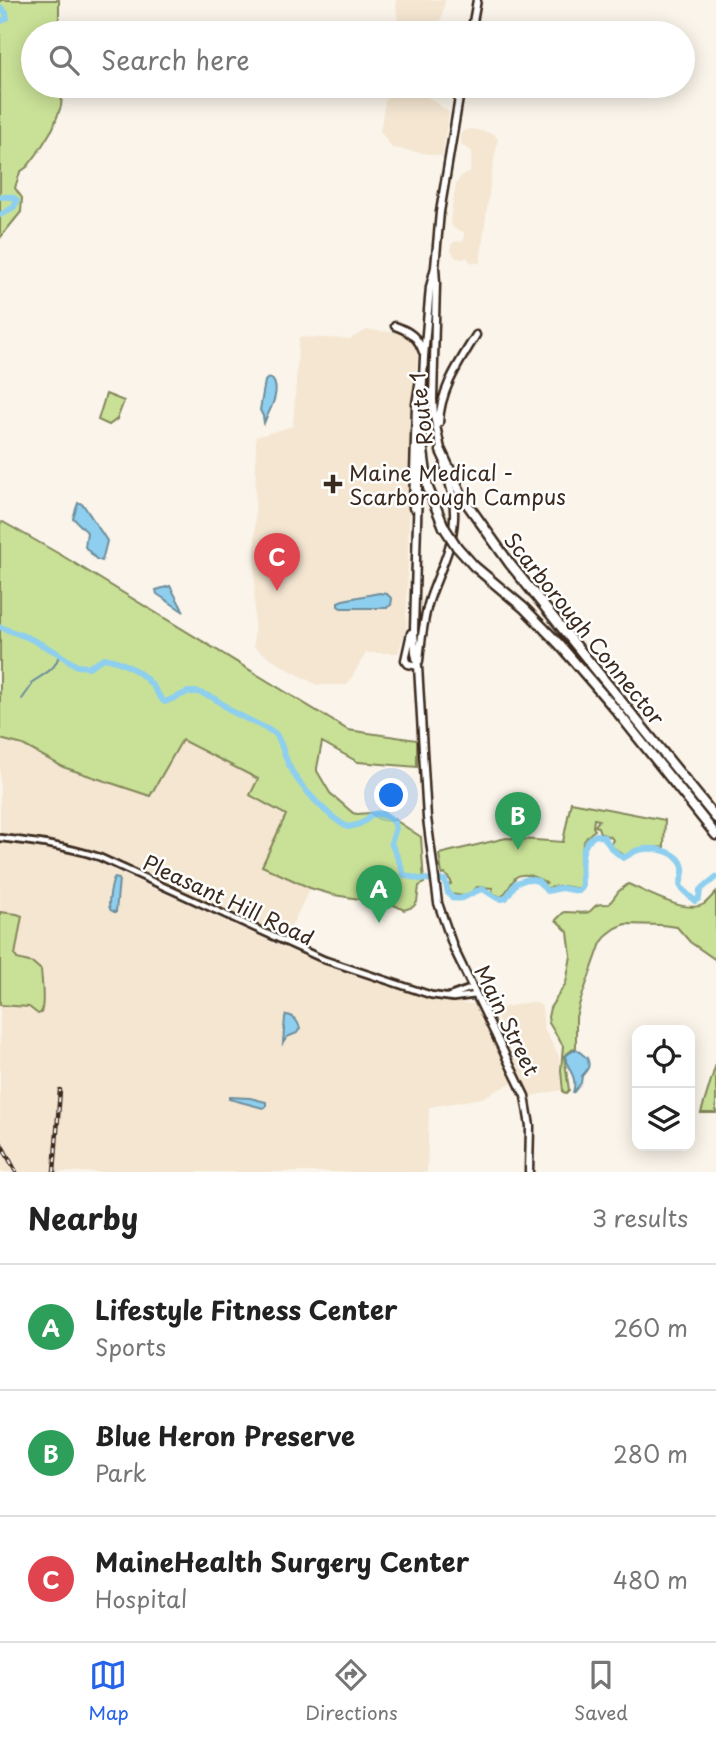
<!DOCTYPE html>
<html lang="en">
<head>
<meta charset="utf-8">
<style>
	:root { --surface:#fff; --page:#f2f2f2; --text:#222; --muted:#767676; --line:#e0e0e0; --accent:#2563eb }
	body { margin:0; font-family:"Playpen Sans",sans-serif; background:var(--page); color:var(--text) }
	.controls { position:absolute; right:21px; bottom:21px; display:grid; overflow:hidden; border-radius:14px; box-shadow:0 4px 18px #0003 }
	.controls button { width:63px; height:63px; display:grid; place-items:center; padding:0; border:0; border-bottom:2px solid var(--line); background:var(--surface); color:var(--text); font:35px sans-serif }
	.you { position:absolute; left:392px; top:796px; width:24px; height:24px; margin:-18px; border:5px solid #fff; border-radius:50%; background:#1a73e8; box-shadow:0 0 0 10px #1a73e833 }
	.badge { display:grid; place-items:center; width:46px; height:46px; border-radius:50%; background:var(--accent); color:#fff; font-size:23px; font-weight:700 }
	.pin { position:absolute; translate:-50% -58px; filter:drop-shadow(0 2px 4px #0008) }
	.pin::after { content:''; position:absolute; top:37px; width:24px; height:21px; background:inherit; clip-path:polygon(0 0,100% 0,50% 100%) }
	.list { margin:0; padding:0; list-style:none }
	h2 { display:flex; justify-content:space-between; align-items:center; height:91px; margin:0; padding:0 28px; font-size:30px }
	h2 small { font-size:23px; font-weight:400; color:var(--muted) }
	.list li { display:grid; grid-template-columns:46px 1fr auto; gap:21px; align-items:center; box-sizing:border-box; height:126px; padding:0 28px; border-top:2px solid var(--line) }
	.list b { display:block; font-size:26px; white-space:nowrap }
	.list p { margin:0; font-size:23px; white-space:nowrap; color:var(--muted) }
	.list em { font-size:23px; font-style:normal; color:var(--muted) }
	.icon { flex:none; width:38px; height:38px; fill:none; stroke:currentColor; stroke-width:2; stroke-linecap:round; stroke-linejoin:round }
	.map { position:relative; flex:none; width:716px; height:1172px; overflow:hidden }
	.search { position:absolute; background:var(--surface); box-shadow:0 4px 18px #0003; left:21px; right:21px; top:21px; height:77px; display:flex; align-items:center; gap:18px; box-sizing:border-box; padding:0 24px; border-radius:38px; color:var(--muted); font-size:26px }
	.sheet { height:469px; background:var(--surface) }
	nav { display:flex; justify-content:space-around; align-items:center; box-sizing:border-box; height:98px; border-top:2px solid var(--line); background:var(--surface); font-size:19px; color:var(--muted) }
	nav a { display:grid; justify-items:center; gap:4px }
	nav .on { color:var(--accent) }
	.map>svg:first-child { display:block }
	.built { fill:#f4e6d1 }
	.green { fill:#c9e197; stroke:#82865a; stroke-width:2 }
	.water { fill:#8ecfef; stroke:#6d8d9b; stroke-width:2 }
	.lines { fill:none; stroke-linecap:round; stroke-linejoin:round }
	.stream { stroke:#6d8d9b; stroke-width:2 }
	.river { stroke:#8ecfef; stroke-width:6 }
	.tertiary-casing { stroke:#3b2a1e; stroke-width:10 }
	.primary-casing { stroke:#3b2a1e; stroke-width:11 }
	.motorway-casing { stroke:#3b2a1e; stroke-width:13 }
	.tertiary { stroke:#fff; stroke-width:4.5 }
	.primary { stroke:#fff; stroke-width:6 }
	.motorway { stroke:#fff; stroke-width:8 }
	.rail-casing { stroke:#3b2a1e; stroke-width:4.5 }
	.rail { stroke:#fff; stroke-width:2; stroke-dasharray:5; stroke-linecap:butt }
	.motorway-bridge-casing { stroke:#3b2a1e; stroke-width:13; stroke-linecap:butt }
	.motorway-bridge { stroke:#fff; stroke-width:8 }
	.poi-dot { fill:#3b2a1e; stroke:#fff; stroke-width:2.5 }
	.labels { text-anchor:middle; dominant-baseline:central; stroke-width:5; stroke-linejoin:round; paint-order:stroke }
	.street-label { font-size:21px; fill:#3b2a1e; stroke:#fff }
	.poi-label { font-size:21px; fill:#3b2a1e; stroke:#fff; text-anchor:start }
</style>
</head>
<body>
<div class="map">
<svg width="716" height="1172" viewBox="0 0 716 1172">
	<rect width="100%" height="100%" fill="#faf4ea"/>
	<filter id="ink" filterUnits="userSpaceOnUse"><feTurbulence type="fractalNoise" baseFrequency=".0143" numOctaves="2"/><feDisplacementMap in="SourceGraphic" scale="14" xChannelSelector="R" yChannelSelector="G"/><feConvolveMatrix kernelMatrix="1 2 1 2 8 2 1 2 1" color-interpolation-filters="sRGB"/></filter>
	<g filter="url(#ink)">
		<!-- built -->
		<path class="built" d="M 396,0 L 445,0 L 438,33 L 395,33 L 398,26 Z
			M 388,86 L 412,86 L 449,112 L 442,156 L 392,148 L 380,131 Z
			M 471,129 L 495,134 L 495,137 L 498,138 L 491,177 L 480,263 L 470,262 L 467,257 L 463,259 L 456,258 L 451,250 L 451,245 L 454,242 L 463,241 L 464,240 L 464,232 L 453,228 L 450,220 L 456,184 L 461,176 L 470,172 L 472,151 L 462,146 L 460,136 L 463,131 Z
			M 367,330 L 403,333 L 414,340 L 418,349 L 411,439 L 406,630 L 398,653 L 366,653 L 347,685 L 317,685 L 286,668 L 254,647 L 256,437 L 293,426 L 299,337 L 350,339 Z
			M 0,739 L 23,745 L 64,767 L 150,796 L 181,740 L 258,779 L 250,795 L 287,815 L 262,866 L 310,888 L 285,939 L 196,897 L 95,851 L 61,842 L 0,835 Z
			M 0,843 L 54,849 L 89,859 L 296,953 L 330,967 L 438,1002 L 475,1004 L 515,1081 L 482,1098 L 429,1107 L 427,1172 L 0,1172 Z
			M 531,1002 L 539,1004 L 542,1007 L 544,1029 L 559,1056 L 561,1090 L 531,1096 L 512,1055 L 513,1050 L 496,1016 L 497,1012 L 501,1008 Z"/>
		<!-- green -->
		<path class="green" d="M 0,0 L 59,0 L 59,33 L 33,33 L 33,86 L 63,87 L 61,106 L 53,128 L 37,154 L 27,167 L 20,172 L 15,188 L 22,198 L 21,212 L 0,238 Z
			M 106,394 L 124,401 L 117,419 L 109,425 L 98,420 Z
			M 3,522 L 61,555 L 348,730 L 417,740 L 417,767 L 358,762 L 322,742 L 317,768 L 317,771 L 330,793 L 353,813 L 357,814 L 383,812 L 421,837 L 424,883 L 419,886 L 417,902 L 413,907 L 404,910 L 392,904 L 334,895 L 310,888 L 262,866 L 286,815 L 250,795 L 258,779 L 182,740 L 150,796 L 63,767 L 23,745 L 0,739 L 0,523 Z
			M 571,802 L 665,820 L 664,847 L 636,849 L 625,856 L 610,845 L 613,840 L 611,837 L 600,833 L 598,827 L 595,826 L 599,820 L 594,819 L 593,827 L 595,830 C 582,839 582,845 581,860 C 580,869 579,875 581,884 L 579,888 C 572,889 567,885 560,886 C 555,886 551,888 546,888 L 543,884 L 546,883 C 539,878 524,871 516,877 C 513,879 508,892 501,897 L 492,893 L 493,888 L 477,887 L 470,894 L 464,896 L 450,894 L 447,885 L 451,884 L 451,881 L 445,874 L 442,875 L 439,854 L 506,838 L 563,842 Z
			M 628,884 C 645,891 686,915 704,904 C 708,901 712,896 716,892 L 716,960 L 690,942 L 677,927 L 662,925 L 625,924 L 616,928 L 608,934 L 601,943 L 580,1002 L 576,1017 L 576,1047 L 564,1056 L 569,1090 L 566,1093 L 563,1092 L 561,1070 L 563,1046 L 549,1023 L 548,1017 L 550,1008 L 566,983 L 571,956 L 568,932 L 556,920 L 564,912 C 569,912 584,914 588,912 C 591,912 594,906 597,905 C 599,904 607,904 609,904 L 619,891 Z
			M 0,912 L 17,914 L 22,916 L 15,955 L 17,959 L 33,963 L 41,970 C 42,984 45,1001 41,1013 L 38,1014 L 29,1007 L 0,1005 Z
			M 716,1064 L 716,1113 L 701,1113 Z"/>
		<!-- water -->
		<path class="water" d="M 268,378 L 272,379 C 282,391 269,411 264,423 L 263,416 L 260,410 L 265,381 Z
			M 78,503 L 80,503 L 84,506 L 107,541 L 102,561 L 96,559 L 85,547 L 87,532 L 73,518 Z
			M 170,586 L 184,612 L 157,594 L 156,590 Z
			M 379,593 L 387,594 L 392,599 L 391,605 L 386,608 L 341,608 L 338,606 L 338,602 L 343,600 Z
			M 114,878 L 119,879 L 116,912 L 114,912 C 113,911 111,911 110,909 C 107,905 112,883 114,878 Z
			M 286,1015 C 293,1015 298,1021 300,1028 L 297,1033 L 287,1037 L 283,1043 L 285,1017 Z
			M 576,1049 L 587,1058 C 591,1067 587,1070 582,1076 L 581,1083 L 573,1093 C 578,1074 568,1073 565,1056 Z
			M 229,1097 L 250,1098 L 266,1102 L 266,1106 L 263,1108 L 229,1099 Z"/>
		<g class="lines">
			<!-- stream -->
			<path class="stream" d="M 22,699 L 32,685 L 31,683 C 43,674 56,671 59,654"/>
			<!-- river -->
			<path class="river" d="M 0,7 L 6,13 L 7,18 L 0,22
				M 0,197 C 7,197 13,195 17,201 L 14,207 L 0,215
				M 0,627 L 29,638 L 54,651 L 77,666 L 89,667 L 104,658 C 122,661 140,671 152,685 C 157,691 159,698 165,702 L 188,692 L 198,692 L 214,698 L 233,712 L 275,733 C 282,742 283,753 288,763 C 296,783 329,818 348,827 C 354,826 360,825 365,821 C 370,817 368,816 374,814 C 384,812 394,819 396,828 L 391,843 L 400,863 L 404,875 L 419,879 L 445,880 L 448,893 L 453,898 C 466,901 471,891 483,889 L 497,898 L 502,899 L 506,898 L 516,883 L 528,879 L 538,881 L 547,891 L 561,888 L 579,891 L 582,887 C 582,869 577,844 596,835 L 604,837 L 611,848 L 623,858 C 628,856 633,851 639,850 C 653,847 680,850 683,868 C 684,874 681,880 680,885 L 683,890 L 695,901 L 699,898 L 700,890 L 716,877"/>
			<!-- tertiary casing -->
			<g class="tertiary-casing">
				<path id="tertiary" d="M 0,838 C 34,842 66,846 99,857 L 325,960 L 431,995 L 453,998 L 476,995
					M 447,997 L 472,988"/>
			</g>
			<!-- primary casing -->
			<g class="primary-casing">
				<path id="primary" d="M 471,33 L 477,0
					M 435,267 L 430,287 L 424,357 L 418,487 L 414,630 L 415,653 L 418,666 L 427,818 L 438,903 L 454,949 L 525,1096 L 530,1126 L 529,1172
					M 395,326 C 409,331 418,337 423,352
					M 439,423 C 440,390 459,363 476,335
					M 442,454 L 434,416 L 433,400 L 436,283 L 435,267 L 440,212 L 461,86
					M 413,508 L 416,404 L 420,379
					M 411,633 L 405,660 L 408,664 L 418,666
					M 419,661 C 421,641 423,621 429,601 C 438,573 453,549 454,518 C 455,499 449,482 444,465"/>
			</g>
			<!-- motorway casing -->
			<g class="motorway-casing">
				<path id="motorway" d="M 421,436 L 428,488 L 444,527
					M 441,451 L 463,498 L 510,564 L 716,818
					M 457,547 L 474,566 L 524,608 L 559,644 L 616,710 L 716,835"/>
			</g>
			<!-- tertiary -->
			<use href="#tertiary" class="tertiary"/>
			<!-- primary -->
			<use href="#primary" class="primary"/>
			<!-- motorway -->
			<use href="#motorway" class="motorway"/>
			<!-- rail casing -->
			<g class="rail-casing">
				<path id="rail" d="M 0,1142 L 16,1172
					M 54,1172 L 60,1090"/>
			</g>
			<!-- rail -->
			<use href="#rail" class="rail"/>
			<!-- motorway-bridge casing -->
			<g class="motorway-bridge-casing">
				<path id="motorway-bridge" d="M 444,527 L 457,547"/>
			</g>
			<!-- motorway-bridge -->
			<use href="#motorway-bridge" class="motorway-bridge"/>
		</g>
	</g>
	<!-- markers -->
	<path class="poi-dot" d="M329.5 473.5h7v7h7v7h-7v7h-7v-7h-7v-7h7z"/>
	<g class="labels">
		<!-- street labels -->
		<g class="street-label">
			<text transform="translate(420 409) rotate(-96)">Route 1</text>
			<text transform="translate(585 628) rotate(51)">Scarborough Connector</text>
			<text transform="translate(229 899) rotate(25)">Pleasant Hill Road</text>
			<text transform="translate(508 1020) rotate(64)">Main Street</text>
		</g>
		<!-- poi labels -->
		<g class="poi-label">
			<text x="349" y="472">Maine Medical -<tspan x="349" dy="24">Scarborough Campus</tspan></text>
		</g>
	</g>
</svg>
<div class="controls">
<button><svg class="icon" aria-label="locate" viewBox="0 0 24 24"><circle cx="12" cy="12" r="6"/><path d="M12 2v4M12 18v4M2 12h4M18 12h4"/></svg></button>
<button><svg class="icon" aria-label="layers" viewBox="0 0 24 24"><path d="M12 4l9 5-9 5-9-5zM3 14l9 5 9-5"/></svg></button>
</div>
<div class="you"></div>
<div class="pin badge" style="left:379px;top:923px;background:#2e9e5b">A</div>
<div class="pin badge" style="left:518px;top:850px;background:#2e9e5b">B</div>
<div class="pin badge" style="left:277px;top:591px;background:#e0444e">C</div>
<div class="search"><svg class="icon" aria-label="search" viewBox="0 0 24 24"><circle cx="10" cy="10" r="6"/><path d="M15 15l6 6"/></svg>Search here</div>
</div>
<section class="sheet">
<h2>Nearby<small>3 results</small></h2>
<ul class="list">
<li><span class="badge" style="background:#2e9e5b">A</span><div><b>Lifestyle Fitness Center</b><p>Sports</p></div><em>260 m</em></li>
<li><span class="badge" style="background:#2e9e5b">B</span><div><b>Blue Heron Preserve</b><p>Park</p></div><em>280 m</em></li>
<li><span class="badge" style="background:#e0444e">C</span><div><b>MaineHealth Surgery Center</b><p>Hospital</p></div><em>480 m</em></li>
</ul>
</section>
<nav>
<a class="on"><svg class="icon" aria-label="map" viewBox="0 0 24 24"><path d="M3 6l6-2 6 2 6-2v14l-6 2-6-2-6 2zM9 4v14M15 6v14"/></svg>Map</a>
<a><svg class="icon" aria-label="directions" viewBox="0 0 24 24"><path d="M12 3l9 9-9 9-9-9zM9 14v-3h6M13 9l2 2-2 2"/></svg>Directions</a>
<a><svg class="icon" aria-label="saved" viewBox="0 0 24 24"><path d="M7 4h10v16l-5-4-5 4z"/></svg>Saved</a>
</nav>
</body>
</html>
